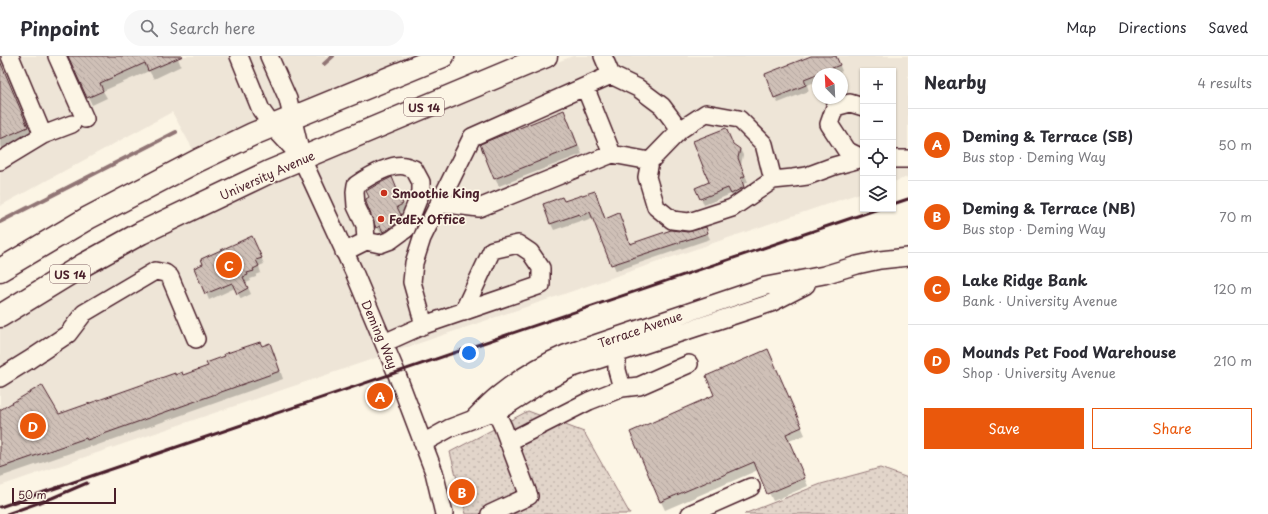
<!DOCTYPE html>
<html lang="en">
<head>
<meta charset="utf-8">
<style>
	:root { --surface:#fff; --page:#f7f7f7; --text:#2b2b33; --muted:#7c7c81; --line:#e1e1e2; --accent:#ea580c }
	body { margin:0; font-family:"Playpen Sans",sans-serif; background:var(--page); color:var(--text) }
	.controls { position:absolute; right:12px; top:12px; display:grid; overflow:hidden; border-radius:0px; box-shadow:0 1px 3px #0004 }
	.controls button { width:36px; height:36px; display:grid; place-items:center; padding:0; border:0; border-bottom:1px solid var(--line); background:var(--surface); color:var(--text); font:20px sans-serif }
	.compass { position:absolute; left:812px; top:12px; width:36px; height:36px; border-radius:50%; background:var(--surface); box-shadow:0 1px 3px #0004; rotate:336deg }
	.scale { position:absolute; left:12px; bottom:10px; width:104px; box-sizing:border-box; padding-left:4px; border:2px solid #4a1f2b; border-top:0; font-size:11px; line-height:14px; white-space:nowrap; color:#4a1f2b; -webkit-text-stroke:3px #fcf5e5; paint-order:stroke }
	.you { position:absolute; left:469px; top:297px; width:14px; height:14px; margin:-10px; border:3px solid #fff; border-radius:50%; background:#1a73e8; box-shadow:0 0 0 6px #1a73e833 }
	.badge { display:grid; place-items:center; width:26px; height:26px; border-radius:50%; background:var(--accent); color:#fff; font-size:13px; font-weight:700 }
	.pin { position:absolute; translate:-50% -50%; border:2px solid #fff; box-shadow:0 1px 4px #0006 }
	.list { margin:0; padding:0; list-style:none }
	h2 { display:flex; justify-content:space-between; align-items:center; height:52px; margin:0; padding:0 16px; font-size:17px }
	h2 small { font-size:13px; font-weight:400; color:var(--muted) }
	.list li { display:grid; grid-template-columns:26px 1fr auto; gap:12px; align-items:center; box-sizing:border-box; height:72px; padding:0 16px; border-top:1px solid var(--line) }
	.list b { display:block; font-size:15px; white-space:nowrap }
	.list p { margin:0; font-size:13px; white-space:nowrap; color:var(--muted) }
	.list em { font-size:13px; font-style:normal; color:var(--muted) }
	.actions { display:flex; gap:8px; padding:12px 16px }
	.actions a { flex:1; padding:9px 0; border:1px solid var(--accent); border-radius:0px; text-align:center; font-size:14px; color:var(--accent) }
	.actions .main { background:var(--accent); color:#fff }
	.icon { flex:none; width:22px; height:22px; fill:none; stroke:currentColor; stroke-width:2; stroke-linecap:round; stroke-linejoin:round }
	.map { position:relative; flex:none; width:908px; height:458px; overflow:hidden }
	header { display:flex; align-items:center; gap:24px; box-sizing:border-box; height:56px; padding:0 20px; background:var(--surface); border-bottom:1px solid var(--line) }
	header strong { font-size:19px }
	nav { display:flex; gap:22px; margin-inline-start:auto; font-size:14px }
	.search { width:280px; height:36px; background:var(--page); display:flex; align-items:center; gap:10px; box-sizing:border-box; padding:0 14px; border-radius:22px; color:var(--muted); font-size:15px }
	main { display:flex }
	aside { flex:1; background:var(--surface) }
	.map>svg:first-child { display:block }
	.built { fill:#eee5d7; fill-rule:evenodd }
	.grass { fill:url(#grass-dots); stroke:#967a7a }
	.shadow { fill:#0003 }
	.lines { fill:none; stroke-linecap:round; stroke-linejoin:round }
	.stream { stroke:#917474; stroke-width:4 }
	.building { fill:url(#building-back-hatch); stroke:#4a1f2b }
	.minor-casing { stroke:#4a1f2b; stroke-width:20 }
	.major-casing { stroke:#4a1f2b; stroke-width:25 }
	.minor { stroke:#fcf5e5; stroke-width:17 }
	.major { stroke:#fcf5e5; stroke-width:22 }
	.rail { stroke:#4a1f2b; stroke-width:3 }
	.poi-dot { fill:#c8321e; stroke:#fcf5e5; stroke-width:1.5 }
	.labels { text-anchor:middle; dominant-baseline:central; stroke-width:3.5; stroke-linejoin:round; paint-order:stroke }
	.shield { fill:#fcf5e5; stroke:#7f5f63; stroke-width:1 }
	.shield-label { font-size:11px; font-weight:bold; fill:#4a1f2b }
	.street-label { font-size:12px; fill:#4a1f2b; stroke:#fcf5e5 }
	.poi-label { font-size:12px; font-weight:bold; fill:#4a1f2b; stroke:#fcf5e5; text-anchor:start }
</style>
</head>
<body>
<header>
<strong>Pinpoint</strong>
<div class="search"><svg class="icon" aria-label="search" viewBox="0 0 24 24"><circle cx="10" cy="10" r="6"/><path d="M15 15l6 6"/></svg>Search here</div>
<nav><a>Map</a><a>Directions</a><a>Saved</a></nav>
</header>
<main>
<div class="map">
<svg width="908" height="458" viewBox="0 0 908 458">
	<defs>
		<pattern id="grass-dots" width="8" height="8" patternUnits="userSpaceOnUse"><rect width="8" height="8" fill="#e2d5ca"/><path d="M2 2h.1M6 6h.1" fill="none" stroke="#c3b6ae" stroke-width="1.8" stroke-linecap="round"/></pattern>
		<pattern id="building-back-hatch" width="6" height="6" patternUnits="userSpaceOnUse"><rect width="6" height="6" fill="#cfc0b7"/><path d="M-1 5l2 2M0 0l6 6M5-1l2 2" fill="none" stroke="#b3a59e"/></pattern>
	</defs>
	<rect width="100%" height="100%" fill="#fcf5e5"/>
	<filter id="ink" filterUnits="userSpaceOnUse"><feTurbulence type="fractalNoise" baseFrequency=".025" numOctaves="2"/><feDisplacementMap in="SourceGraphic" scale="8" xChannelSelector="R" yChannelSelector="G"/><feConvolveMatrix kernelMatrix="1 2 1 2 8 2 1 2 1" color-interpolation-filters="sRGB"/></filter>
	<g filter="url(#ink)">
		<!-- built -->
		<path class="built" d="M 0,0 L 436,0 L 199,104 L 172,56 L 0,150 Z
			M 573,0 L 908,0 L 908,121 L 893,126 L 893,15 L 863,15 L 863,136 L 0,430 L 0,260 L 302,103 ZM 818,18 L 842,18 L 842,42 L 818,42 Z"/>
		<!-- grass -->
		<path class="grass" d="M 528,355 L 584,376 L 630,458 L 466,458 L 450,396 Z
			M 880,412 L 908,422 L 908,458 L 744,458 L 821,428 Z"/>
		<!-- shadow -->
		<path class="shadow" d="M 69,0 L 177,0 L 181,10 L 154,23 L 149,15 L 103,35 L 107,42 L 92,49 Z
			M 814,0 L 836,0 L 842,15 L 835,18 L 818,18 L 818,25 L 807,29 L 809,35 L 778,47 L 775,41 Z
			M 0,5 L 32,79 L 1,92 L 0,90 Z
			M 564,55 L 568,63 L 582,98 L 499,130 L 495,123 Z
			M 733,90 L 740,93 L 743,99 L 741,109 L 748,126 L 743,128 L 747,138 L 735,144 L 731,138 L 704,149 L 697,132 L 711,127 Z
			M 395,128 L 406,154 L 400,157 L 404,166 L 387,182 L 384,175 L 381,177 L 377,171 Z
			M 595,136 L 598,142 L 606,164 L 622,164 L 631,189 L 688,177 L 705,172 L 710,183 L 616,215 L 594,162 L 584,166 L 583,164 L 554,174 L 551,168 L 544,148 L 565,146 Z
			M 255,187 L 264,208 L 259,210 L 261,217 L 256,219 L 256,221 L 250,223 L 251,225 L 246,227 L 251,238 L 241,243 L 235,232 L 209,244 L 196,212 Z
			M 270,288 L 274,296 L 283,323 L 92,391 L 91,390 L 0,421 L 0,355 L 58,359 L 175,320 L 183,320 Z
			M 768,295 L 772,302 L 805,379 L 789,385 L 808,430 L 773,445 L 758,414 L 665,454 L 661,446 L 631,376 L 716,340 Z"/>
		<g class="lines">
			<!-- stream -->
			<path class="stream" d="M 324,8 L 333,0
				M 0,166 L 176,76"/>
		</g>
		<!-- building -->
		<path class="building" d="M 68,0 L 183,0 L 148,15 L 145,7 L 100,27 L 103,35 L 87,42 Z
			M 811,0 L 836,0 L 840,9 L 804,23 L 806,29 L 774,42 L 765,18 Z
			M 0,5 L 28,71 L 0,83 Z
			M 564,54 L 578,90 L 494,123 L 480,88 Z
			M 726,72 L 733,88 L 740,93 L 738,102 L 745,120 L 741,122 L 744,131 L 731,138 L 728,132 L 700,143 L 695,132 L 709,126 L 693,85 Z
			M 392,121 L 403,148 L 397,151 L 401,159 L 398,167 L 383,176 L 380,170 L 376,172 L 366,146 L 366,143 L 369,141 L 366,135 L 378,128 Z
			M 595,135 L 605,163 L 619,157 L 630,188 L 671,174 L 688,176 L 706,171 L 708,177 L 611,209 L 590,156 L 580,160 L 579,158 L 550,168 L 543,148 L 562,141 L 564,145 Z
			M 252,180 L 262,202 L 256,204 L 259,210 L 253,213 L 254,215 L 247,217 L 248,219 L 243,221 L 248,232 L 237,238 L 232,227 L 205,238 L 194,212 L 203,208 L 201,203 Z
			M 260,286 L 262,290 L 270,287 L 280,315 L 87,384 L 86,382 L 0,412 L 0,354 L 42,329 L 59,358 L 175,317 L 175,319 L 182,316 L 183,319 L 208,310 L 206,307 L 225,300 L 224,298 Z
			M 768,293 L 802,371 L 786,378 L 805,422 L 767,438 L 754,406 L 660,446 L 630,376 L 714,339 L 706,320 Z"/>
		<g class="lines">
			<!-- minor casing -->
			<g class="minor-casing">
				<path id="minor" d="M 10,0 L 43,79
					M 57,0 L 85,63
					M 239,0 L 261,54 L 273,71 L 301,101
					M 269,0 L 288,43 L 302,103 L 354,216 L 396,316 L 434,416 L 444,458
					M 603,0 L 611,19 L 638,32 L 662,50 L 680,74 L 650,105 L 612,98
					M 863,51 L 850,47 L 835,51 L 829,68 L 846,94 L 862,102 L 863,101
					M 680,74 L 706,57 L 739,63 L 764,88 L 773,124 L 793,122 L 807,120 L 834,110 L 863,102
					M 893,103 L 908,103
					M 0,105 L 43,79 L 72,68
					M 650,105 L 647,121 L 656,151 L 672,164 L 689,166 L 732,152 L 773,124
					M 439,147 L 479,152 L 612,98 L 585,31
					M 344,196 L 366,185 L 380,188 L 391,184 L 406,173 L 421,136 L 421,126 L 414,113 C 412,112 408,111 405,110 C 391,107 368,121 356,129 L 355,136 L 356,150 L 365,169 L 366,185
					M 424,269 L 541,229 L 541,212 L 530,196 L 518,188 L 492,194 L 463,256
					M 384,287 L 424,269 L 412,226 L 414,207 L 422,182 L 472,81 L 611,19
					M 0,322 L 29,304 L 68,278 L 84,257 L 155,215 L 165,217 L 170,221 L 196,283
					M 622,332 L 639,330 L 689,308
					M 473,363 C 481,355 489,346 498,339 C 518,323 541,308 565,298 L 766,230 L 824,219 L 857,209 L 880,204 L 908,201
					M 508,386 L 589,345 L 622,332 L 617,314 L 617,297 L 613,287
					M 423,387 L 450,372 L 505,351 L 541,328 L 570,313 L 771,247 L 806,229
					M 490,458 L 529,440 L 503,371 L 495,354
					M 690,458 L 751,431"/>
			</g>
			<!-- major casing -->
			<g class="major-casing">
				<path id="major" d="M 0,214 L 88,162 L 199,104 L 253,78 L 443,0
					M 0,260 L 85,208 L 141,177 L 269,116 L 546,0"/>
			</g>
			<!-- minor -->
			<use href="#minor" class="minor"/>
			<!-- major -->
			<use href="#major" class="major"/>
			<!-- rail -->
			<path class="rail" d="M 893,148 L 908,143
				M 0,451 L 878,153
				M 7,458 L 52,442 L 87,427"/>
		</g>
	</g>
	<!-- markers -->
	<g class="poi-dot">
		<circle cx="384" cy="137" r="4"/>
		<circle cx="381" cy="163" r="4"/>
	</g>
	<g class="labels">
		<!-- shield labels -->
		<g class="shield">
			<rect x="404" y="42" width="40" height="18" rx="3"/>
			<rect x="50" y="209" width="40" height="18" rx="3"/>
		</g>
		<g class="shield-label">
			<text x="424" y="51">US 14</text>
			<text x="70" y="218">US 14</text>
		</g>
		<!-- street labels -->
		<g class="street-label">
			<text transform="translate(267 119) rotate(-24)">University Avenue</text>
			<text transform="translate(640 273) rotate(-19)">Terrace Avenue</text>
			<text transform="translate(380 278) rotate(67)">Deming Way</text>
		</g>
		<!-- poi labels -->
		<g class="poi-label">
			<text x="392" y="137">Smoothie King</text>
			<text x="389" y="163">FedEx Office</text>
		</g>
	</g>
</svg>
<div class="controls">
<button>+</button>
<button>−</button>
<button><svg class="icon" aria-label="locate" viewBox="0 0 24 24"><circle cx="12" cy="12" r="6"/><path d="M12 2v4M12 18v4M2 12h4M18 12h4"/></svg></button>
<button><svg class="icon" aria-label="layers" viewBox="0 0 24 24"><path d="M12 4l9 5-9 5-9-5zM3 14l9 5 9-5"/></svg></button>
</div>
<svg class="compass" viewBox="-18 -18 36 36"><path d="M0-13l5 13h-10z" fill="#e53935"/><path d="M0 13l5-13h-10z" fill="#7c7c81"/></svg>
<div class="scale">50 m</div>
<div class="you"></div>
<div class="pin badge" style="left:380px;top:340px">A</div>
<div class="pin badge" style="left:462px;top:436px">B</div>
<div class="pin badge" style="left:229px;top:209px">C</div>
<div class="pin badge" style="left:33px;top:370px">D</div>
</div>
<aside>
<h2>Nearby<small>4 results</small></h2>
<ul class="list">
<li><span class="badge">A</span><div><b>Deming &amp; Terrace (SB)</b><p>Bus stop · Deming Way</p></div><em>50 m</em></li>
<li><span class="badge">B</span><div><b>Deming &amp; Terrace (NB)</b><p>Bus stop · Deming Way</p></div><em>70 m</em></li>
<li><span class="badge">C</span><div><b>Lake Ridge Bank</b><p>Bank · University Avenue</p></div><em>120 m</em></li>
<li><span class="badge">D</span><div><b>Mounds Pet Food Warehouse</b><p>Shop · University Avenue</p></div><em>210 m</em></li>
</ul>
<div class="actions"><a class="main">Save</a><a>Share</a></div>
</aside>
</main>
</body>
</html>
